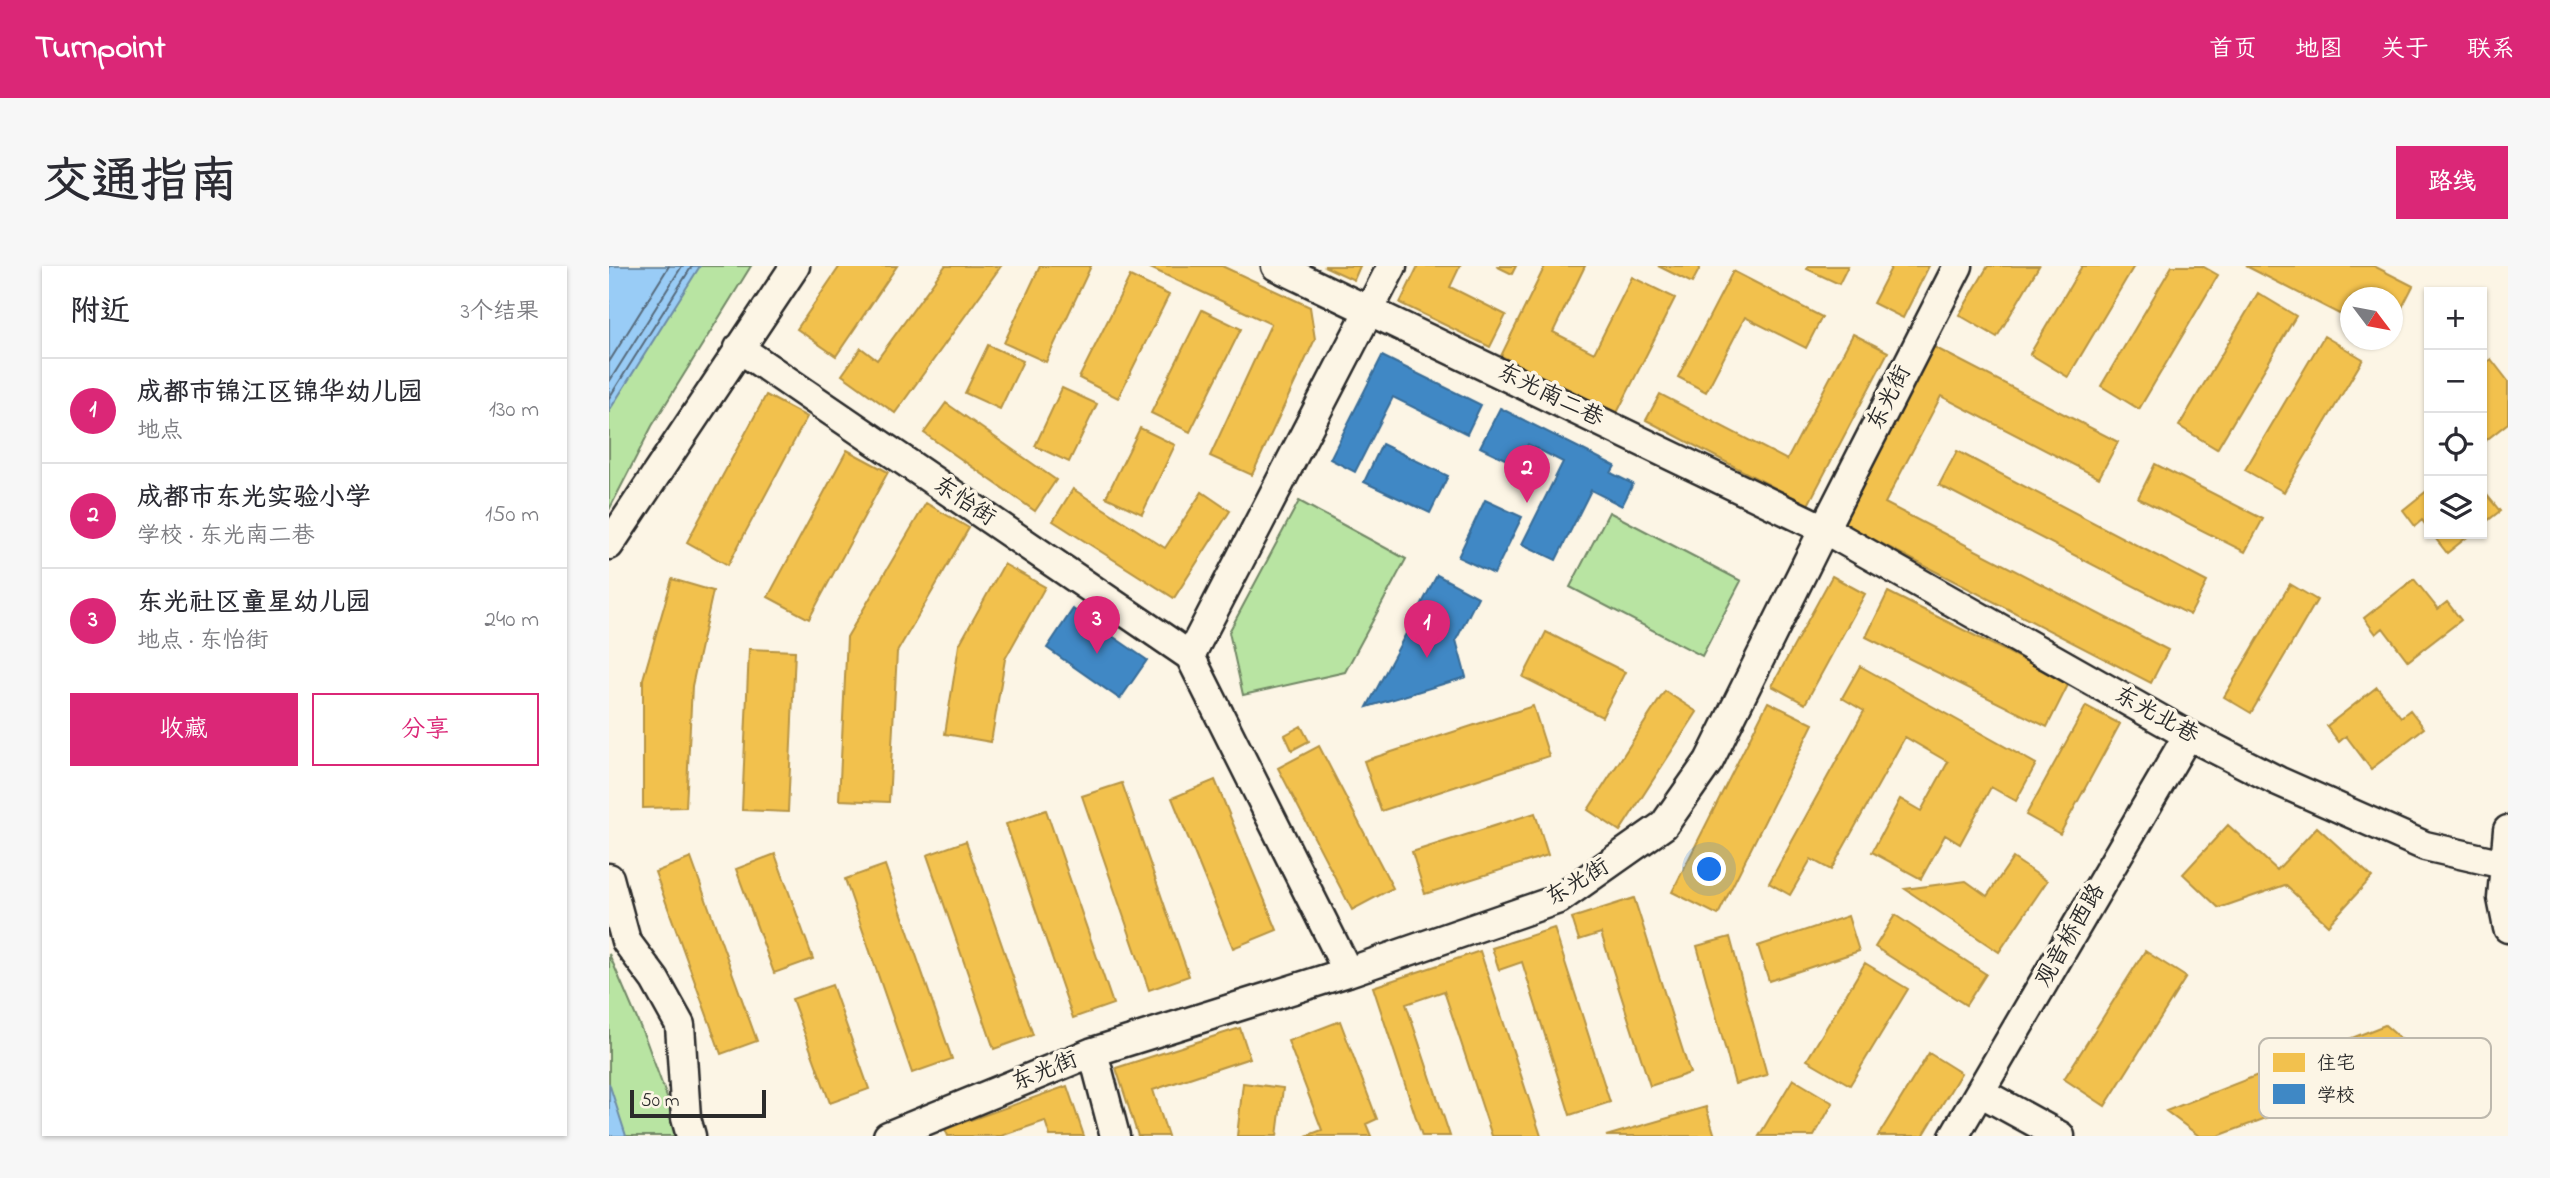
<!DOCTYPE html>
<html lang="zh">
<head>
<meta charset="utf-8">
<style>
	:root { --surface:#fff; --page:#f7f7f7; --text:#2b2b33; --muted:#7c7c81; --line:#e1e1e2; --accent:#db2777 }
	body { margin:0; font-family:"Indie Flower","LXGW WenKai TC",sans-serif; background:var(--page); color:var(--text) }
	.controls { position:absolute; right:21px; top:21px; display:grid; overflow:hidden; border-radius:0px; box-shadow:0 2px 5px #0004 }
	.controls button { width:63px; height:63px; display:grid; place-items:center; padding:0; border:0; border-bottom:2px solid var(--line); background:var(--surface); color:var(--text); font:35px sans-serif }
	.compass { position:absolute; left:1731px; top:21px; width:63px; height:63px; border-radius:50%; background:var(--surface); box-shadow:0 2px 5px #0004; rotate:122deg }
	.scale { position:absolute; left:21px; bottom:18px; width:136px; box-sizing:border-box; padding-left:7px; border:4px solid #2b2b2b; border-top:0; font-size:19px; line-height:24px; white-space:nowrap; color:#2b2b2b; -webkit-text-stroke:5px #fcf5e5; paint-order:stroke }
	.you { position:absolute; left:1101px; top:604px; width:24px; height:24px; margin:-18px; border:5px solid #fff; border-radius:50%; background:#1a73e8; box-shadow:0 0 0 10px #1a73e833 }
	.badge { display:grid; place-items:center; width:46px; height:46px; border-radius:50%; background:var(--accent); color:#fff; font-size:23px; font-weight:700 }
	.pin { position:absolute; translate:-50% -58px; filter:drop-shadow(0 2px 4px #0008) }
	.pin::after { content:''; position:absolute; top:37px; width:24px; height:21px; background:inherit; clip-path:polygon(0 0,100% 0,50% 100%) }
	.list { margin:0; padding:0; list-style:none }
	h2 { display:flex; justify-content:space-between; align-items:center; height:91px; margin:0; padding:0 28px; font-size:30px }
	h2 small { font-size:23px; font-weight:400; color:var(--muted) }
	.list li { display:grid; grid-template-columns:46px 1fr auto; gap:21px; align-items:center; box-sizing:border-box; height:105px; padding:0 28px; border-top:2px solid var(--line) }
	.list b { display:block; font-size:26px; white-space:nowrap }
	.list p { margin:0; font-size:23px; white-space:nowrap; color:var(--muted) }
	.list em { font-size:23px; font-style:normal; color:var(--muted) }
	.actions { display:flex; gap:14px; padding:21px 28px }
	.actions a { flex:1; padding:16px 0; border:2px solid var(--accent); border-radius:0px; text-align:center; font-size:24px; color:var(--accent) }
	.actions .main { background:var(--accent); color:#fff }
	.icon { flex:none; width:38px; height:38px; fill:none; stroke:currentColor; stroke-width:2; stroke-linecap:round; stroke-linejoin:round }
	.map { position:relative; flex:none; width:1899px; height:870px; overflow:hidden; border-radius:0px }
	header { display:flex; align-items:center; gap:42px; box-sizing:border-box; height:98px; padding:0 35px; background:var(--accent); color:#fff }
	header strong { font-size:33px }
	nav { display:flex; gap:38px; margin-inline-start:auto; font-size:24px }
	.intro { display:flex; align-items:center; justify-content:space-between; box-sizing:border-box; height:168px; padding:0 42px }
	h1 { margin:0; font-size:49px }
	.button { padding:18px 32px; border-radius:0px; background:var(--accent); color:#fff; font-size:24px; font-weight:700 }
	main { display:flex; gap:42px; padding:0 42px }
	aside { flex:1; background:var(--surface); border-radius:0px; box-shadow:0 2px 5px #0004 }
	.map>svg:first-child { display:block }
	.green { fill:#b8e4a2; stroke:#728866; stroke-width:2 }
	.water { fill:#99ccf6; stroke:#6d8ca5; stroke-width:2 }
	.homes { fill:#f2c14e; stroke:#b69444; stroke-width:2 }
	.schools { fill:#3f88c5; stroke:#396c97; stroke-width:2 }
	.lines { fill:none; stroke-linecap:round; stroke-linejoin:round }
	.shore { stroke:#576b7c; stroke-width:2 }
	.minor-casing { stroke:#2b2b2b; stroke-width:33 }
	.minor { stroke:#fcf5e5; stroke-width:28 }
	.labels { text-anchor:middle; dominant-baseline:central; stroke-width:7; stroke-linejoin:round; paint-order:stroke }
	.street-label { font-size:23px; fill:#2b2b2b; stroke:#fcf5e5 }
	.key { fill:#fcf5e5; stroke:#bdb8ad; stroke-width:2 }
	.key-label { font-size:19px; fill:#2b2b2b }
</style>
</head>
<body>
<header>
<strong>Turnpoint</strong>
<nav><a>首页</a><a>地图</a><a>关于</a><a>联系</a></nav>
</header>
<div class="intro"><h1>交通指南</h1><a class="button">路线</a></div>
<main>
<aside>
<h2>附近<small>3个结果</small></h2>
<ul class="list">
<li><span class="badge">1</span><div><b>成都市锦江区锦华幼儿园</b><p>地点</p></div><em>130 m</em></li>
<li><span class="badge">2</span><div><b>成都市东光实验小学</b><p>学校 · 东光南二巷</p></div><em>150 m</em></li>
<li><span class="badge">3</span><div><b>东光社区童星幼儿园</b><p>地点 · 东怡街</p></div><em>240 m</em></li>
</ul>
<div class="actions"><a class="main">收藏</a><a>分享</a></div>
</aside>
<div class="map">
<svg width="1899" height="870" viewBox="0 0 1899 870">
	<rect width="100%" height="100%" fill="#fcf5e5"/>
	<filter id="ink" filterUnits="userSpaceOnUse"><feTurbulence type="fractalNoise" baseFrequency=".0143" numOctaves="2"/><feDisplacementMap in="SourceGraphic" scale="14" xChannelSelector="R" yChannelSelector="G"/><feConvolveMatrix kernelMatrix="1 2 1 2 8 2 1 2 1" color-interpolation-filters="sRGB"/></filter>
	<g filter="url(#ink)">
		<!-- green -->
		<path class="green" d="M 0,0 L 142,0 L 43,160 L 0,244 Z
			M 690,235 L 797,293 L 736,406 L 634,429 L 620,366 Z
			M 1000,246 L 1132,315 L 1093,390 L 961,321 Z
			M 0,688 L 37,774 L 72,870 L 0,870 Z"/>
		<!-- water -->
		<path class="water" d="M 0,0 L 91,0 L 0,145 Z
			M 0,817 L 17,870 L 0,870 Z"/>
		<!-- homes -->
		<path class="homes" d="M 231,0 L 288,0 L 227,90 L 188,63 Z
			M 336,0 L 392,0 L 286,147 L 233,109 L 252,82 L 268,94 Z
			M 431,0 L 482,0 L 437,96 L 395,77 Z
			M 537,0 L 613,0 L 701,41 L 706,73 L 643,209 L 601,190 L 662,58 Z
			M 715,0 L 751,0 L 745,14 Z
			M 809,0 L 851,0 L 841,21 L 897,49 L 881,81 L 791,37 Z
			M 887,0 L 907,0 L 903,8 Z
			M 936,0 L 976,0 L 944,66 L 985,87 L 1023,11 L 1066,32 L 1008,147 L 892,90 Z
			M 1049,0 L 1092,0 L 1083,17 Z
			M 1199,0 L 1239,0 L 1230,18 L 1198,3 Z
			M 1283,0 L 1320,0 L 1294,52 L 1264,37 Z
			M 1379,0 L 1430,0 L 1388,71 L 1350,49 Z
			M 1473,0 L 1525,0 L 1459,111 L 1421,88 Z
			M 1563,0 L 1593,0 L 1609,9 L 1530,143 L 1492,120 Z
			M 1637,0 L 1765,0 L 1804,20 L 1784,59 L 1784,32 L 1742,32 L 1742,54 Z
			M 1124,5 L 1213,51 L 1197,82 L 1136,51 L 1097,126 L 1069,111 Z
			M 521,10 L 560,29 L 509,132 L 470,112 Z
			M 1649,27 L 1687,50 L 1608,183 L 1570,160 Z
			M 593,44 L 632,63 L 581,166 L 542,147 Z
			M 1244,68 L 1279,86 L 1199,239 L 1037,154 L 1051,128 L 1178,194 Z
			M 1715,70 L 1754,93 L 1675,226 L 1636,204 Z
			M 379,79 L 414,95 L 391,143 L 356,127 Z
			M 1323,80 L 1509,176 L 1490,212 L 1332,130 L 1276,237 L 1559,384 L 1542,417 L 1231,256 Z
			M 1882,93 L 1899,115 L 1899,157 L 1876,175 L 1873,171 L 1873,100 Z
			M 453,122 L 488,138 L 460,196 L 426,180 Z
			M 157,129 L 198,151 L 119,299 L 78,276 Z
			M 337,137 L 447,214 L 426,245 L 315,167 Z
			M 531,162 L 566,179 L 533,248 L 497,231 Z
			M 238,184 L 279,206 L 200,353 L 159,331 Z
			M 1348,185 L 1598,316 L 1581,349 L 1330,219 Z
			M 1546,198 L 1654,253 L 1636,286 L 1529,232 Z
			M 464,223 L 556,282 L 593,226 L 621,245 L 565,332 L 444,255 Z
			M 1820,223 L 1820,264 L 1813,254 L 1806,260 L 1794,244 Z
			M 1877,228 L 1891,245 L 1873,259 L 1873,231 Z
			M 317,237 L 360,262 L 288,386 L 280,536 L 230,534 L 238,371 Z
			M 1823,268 L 1862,268 L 1838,287 Z
			M 395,298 L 436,321 L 396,393 L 382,476 L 336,468 L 350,379 Z
			M 1223,310 L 1256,328 L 1196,438 L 1163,420 Z
			M 63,313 L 104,325 L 83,420 L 77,541 L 34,542 L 34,413 Z
			M 1805,313 L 1829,343 L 1838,336 L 1852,354 L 1799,395 L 1774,362 L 1767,368 L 1755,352 Z
			M 1681,318 L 1708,334 L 1642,447 L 1615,431 Z
			M 1279,326 L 1460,417 L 1438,461 L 1257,371 Z
			M 937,366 L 1016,406 L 993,451 L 914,411 Z
			M 140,383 L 186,385 L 179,546 L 133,544 Z
			M 1251,400 L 1427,498 L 1407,535 L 1382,521 L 1351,578 L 1336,569 L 1312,613 L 1263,586 L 1291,533 L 1312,545 L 1339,496 L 1296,471 L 1222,604 L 1202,593 L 1181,629 L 1160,617 L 1255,445 L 1233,432 Z
			M 1768,421 L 1792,451 L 1801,444 L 1815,462 L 1762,503 L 1737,470 L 1730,476 L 1718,460 Z
			M 1056,425 L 1088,446 L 1011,565 L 979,544 Z
			M 1159,436 L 1204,458 L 1109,649 L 1063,626 Z
			M 924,440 L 940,490 L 772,545 L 755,495 Z
			M 1477,440 L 1511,458 L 1451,568 L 1417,549 Z
			M 692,460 L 700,475 L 683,484 L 676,469 Z
			M 710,480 L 784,622 L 743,644 L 669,502 Z
			M 606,514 L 668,664 L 624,682 L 563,532 Z
			M 513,517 L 580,710 L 540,724 L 473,530 Z
			M 437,544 L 504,738 L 464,752 L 397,558 Z
			M 926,547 L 939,589 L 816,628 L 803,586 Z
			M 1619,559 L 1668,604 L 1708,561 L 1763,611 L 1719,659 L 1676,619 L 1610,642 L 1574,608 Z
			M 357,575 L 424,769 L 385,783 L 318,589 Z
			M 166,588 L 204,693 L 165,707 L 127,603 Z
			M 82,592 L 148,775 L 112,788 L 46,606 Z
			M 1404,592 L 1438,615 L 1390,686 L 1296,623 L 1357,615 L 1378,630 Z
			M 276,599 L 343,793 L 303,807 L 236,613 Z
			M 1025,632 L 1081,807 L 1041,820 L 992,667 L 970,674 L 963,652 Z
			M 1286,649 L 1377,708 L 1357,739 L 1266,681 Z
			M 1239,650 L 1250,685 L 1160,715 L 1149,680 Z
			M 945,662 L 1001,836 L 961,849 L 913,696 L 890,704 L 883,682 Z
			M 1121,671 L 1158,809 L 1126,818 L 1088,680 Z
			M 871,685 L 932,870 L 883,870 L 835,725 L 797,738 L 841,870 L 813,870 L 764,721 Z
			M 1536,685 L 1577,711 L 1496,840 L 1455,813 Z
			M 1256,697 L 1299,723 L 1241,819 L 1198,794 Z
			M 223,719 L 260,823 L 221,837 L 183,733 Z
			M 731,755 L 768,853 L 757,858 L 762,870 L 697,870 L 713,864 L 679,775 Z
			M 1776,759 L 1815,793 L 1609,870 L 1590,870 L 1557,845 Z
			M 631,762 L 641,792 L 544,824 L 559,870 L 529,870 L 507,802 Z
			M 1320,787 L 1352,807 L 1314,870 L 1269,870 Z
			M 1184,813 L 1224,837 L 1205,870 L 1150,870 Z
			M 634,817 L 674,822 L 668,870 L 628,870 Z
			M 458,820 L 475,870 L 441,870 L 436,855 L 392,870 L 339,870 L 336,863 Z
			M 1097,841 L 1106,870 L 997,870 Z"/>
		<!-- schools -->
		<path class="schools" d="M 773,90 L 872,139 L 858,168 L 784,131 L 746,206 L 721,193 Z
			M 891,142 L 1006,200 L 1002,207 L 1024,218 L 1013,240 L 982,224 L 947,294 L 913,278 L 954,196 L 919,178 L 908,199 L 871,181 Z
			M 773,178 L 839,210 L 821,247 L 755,216 Z
			M 876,234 L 913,251 L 885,308 L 849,291 Z
			M 828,309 L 869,331 L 847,374 L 857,411 L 758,441 Z
			M 464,343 L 538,394 L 511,433 L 438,382 Z"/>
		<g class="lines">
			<!-- shore -->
			<path class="shore" d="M 0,96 L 60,0
				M 0,116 L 73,0
				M 0,132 L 83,0"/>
			<!-- minor casing -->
			<g class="minor-casing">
				<path id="minor" d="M 667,0 L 1215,263 L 1579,469 L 1669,515 L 1816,580 L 1899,599
					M 130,82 L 581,390 L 739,706
					M 0,279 L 186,0
					M 581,390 L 783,0
					M 1899,564 L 1893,632 L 1899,662
					M 0,612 L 17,675 L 46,714 L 71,759 L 77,852 L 82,870
					M 484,786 L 506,870
					M 1371,826 L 1451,870
					M 279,870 L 484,786 L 739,706 L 950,633 L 1055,559 L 1100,495 L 1215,263 L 1349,0
					M 1345,870 L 1579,469"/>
			</g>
			<!-- minor -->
			<use href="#minor" class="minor"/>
		</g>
	</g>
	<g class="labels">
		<!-- street labels -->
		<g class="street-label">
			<text transform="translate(941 130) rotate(26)">东光南二巷</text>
			<text transform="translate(1281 132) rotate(-63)">东光街</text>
			<text transform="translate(355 236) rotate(34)">东怡街</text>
			<text transform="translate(1547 450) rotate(29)">东光北巷</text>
			<text transform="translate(969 617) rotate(-31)">东光街</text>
			<text transform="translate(1462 670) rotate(-60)">观音桥西路</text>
			<text transform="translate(436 806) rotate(-22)">东光街</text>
		</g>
	</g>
	<!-- legend -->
	<rect x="1650" y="772" width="232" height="80" rx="10" class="key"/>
	<rect x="1664" y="787" width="32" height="19" fill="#f2c14e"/>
	<rect x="1664" y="818" width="32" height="20" fill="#3f88c5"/>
	<g class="key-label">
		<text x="1708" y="803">住宅</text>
		<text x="1708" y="835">学校</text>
	</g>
</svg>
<div class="controls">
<button>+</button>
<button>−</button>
<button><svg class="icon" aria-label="locate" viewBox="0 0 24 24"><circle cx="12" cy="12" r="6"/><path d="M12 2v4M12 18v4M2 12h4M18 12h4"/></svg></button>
<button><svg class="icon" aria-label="layers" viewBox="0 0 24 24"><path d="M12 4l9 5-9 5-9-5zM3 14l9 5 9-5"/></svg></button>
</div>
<svg class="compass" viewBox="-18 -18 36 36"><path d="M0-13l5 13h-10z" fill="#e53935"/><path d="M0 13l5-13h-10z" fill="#7c7c81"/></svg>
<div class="scale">50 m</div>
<div class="you"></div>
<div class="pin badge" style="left:818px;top:392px">1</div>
<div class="pin badge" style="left:918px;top:237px">2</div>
<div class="pin badge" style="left:488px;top:388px">3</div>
</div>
</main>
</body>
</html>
